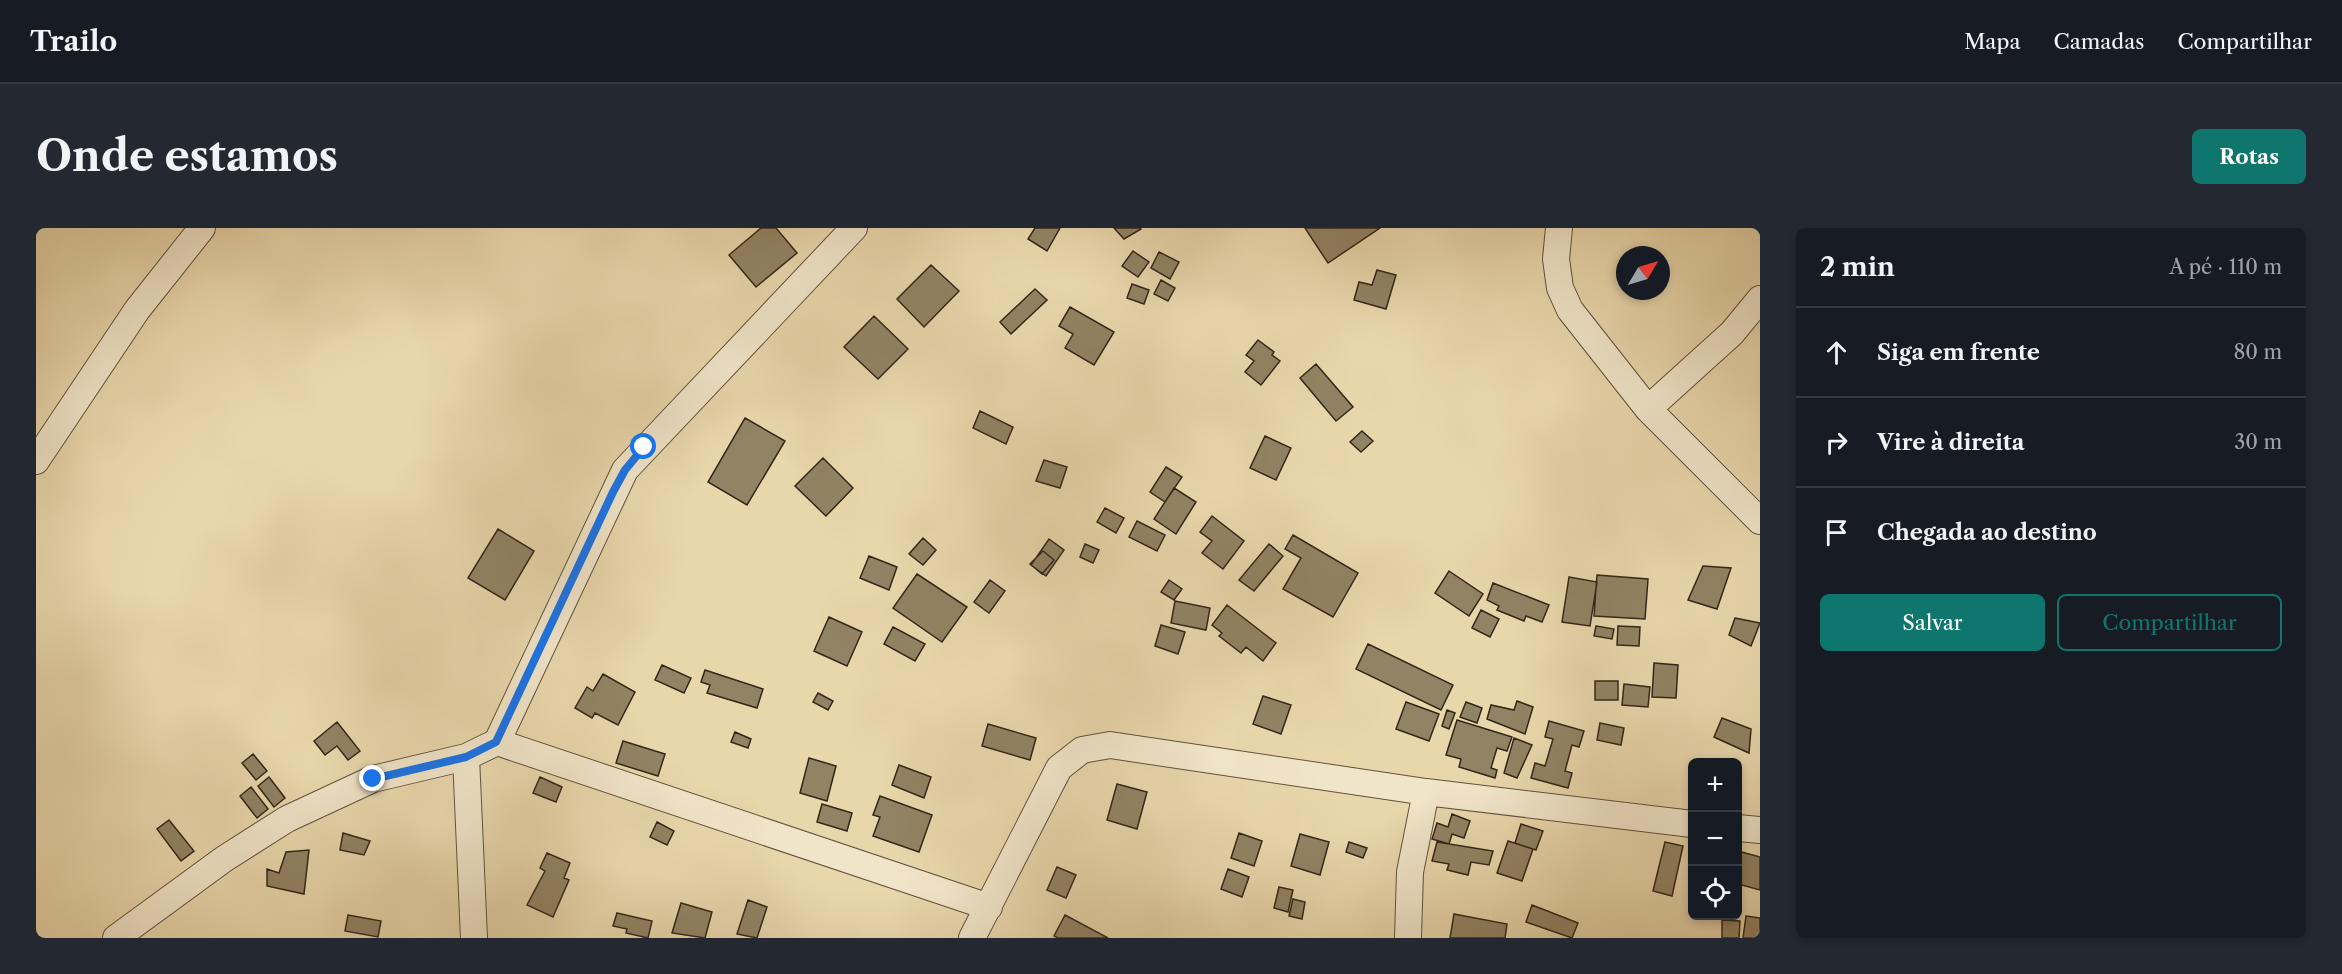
<!DOCTYPE html>
<html lang="pt">
<head>
<meta charset="utf-8">
<style>
	:root { --surface:#171b24; --page:#242831; --text:#f1f3f6; --muted:#9ea1a6; --line:#363941; --accent:#0f766e }
	body { margin:0; font-family:"Libre Caslon Text",serif; background:var(--page); color:var(--text) }
	.controls { position:absolute; right:18px; bottom:18px; display:grid; overflow:hidden; border-radius:9px; box-shadow:0 3px 9px #0003 }
	.controls button { width:54px; height:54px; display:grid; place-items:center; padding:0; border:0; border-bottom:2px solid var(--line); background:var(--surface); color:var(--text); font:30px sans-serif }
	.compass { position:absolute; left:1580px; top:18px; width:54px; height:54px; border-radius:50%; background:var(--surface); box-shadow:0 3px 9px #0003; rotate:52deg }
	.stop { position:absolute; width:18px; height:18px; margin:-14px; border:4px solid #1a73e8; border-radius:50%; background:#fff }
	.stop.end { background:#1a73e8; border-color:#fff; box-shadow:0 2px 6px #0008 }
	.list { margin:0; padding:0; list-style:none }
	h2 { display:flex; justify-content:space-between; align-items:center; height:78px; margin:0; padding:0 24px; font-size:26px }
	h2 small { font-size:20px; font-weight:400; color:var(--muted) }
	.list li { display:grid; grid-template-columns:39px 1fr auto; gap:18px; align-items:center; box-sizing:border-box; height:90px; padding:0 24px; border-top:2px solid var(--line) }
	.list b { display:block; font-size:22px; white-space:nowrap }
	.list em { font-size:20px; font-style:normal; color:var(--muted) }
	.actions { display:flex; gap:12px; padding:18px 24px }
	.actions a { flex:1; padding:14px 0; border:2px solid var(--accent); border-radius:9px; text-align:center; font-size:21px; color:var(--accent) }
	.actions .main { background:var(--accent); color:#fff }
	.icon { flex:none; width:33px; height:33px; fill:none; stroke:currentColor; stroke-width:2; stroke-linecap:round; stroke-linejoin:round }
	.map { position:relative; flex:none; width:1724px; height:710px; overflow:hidden; border-radius:9px }
	header { display:flex; align-items:center; gap:36px; box-sizing:border-box; height:84px; padding:0 30px; background:var(--surface); border-bottom:2px solid var(--line) }
	header strong { font-size:28px }
	nav { display:flex; gap:33px; margin-inline-start:auto; font-size:21px }
	.intro { display:flex; align-items:center; justify-content:space-between; box-sizing:border-box; height:144px; padding:0 36px }
	h1 { margin:0; font-size:42px }
	.button { padding:15px 27px; border-radius:9px; background:var(--accent); color:#fff; font-size:21px; font-weight:700 }
	main { display:flex; gap:36px; padding:0 36px }
	aside { flex:1; background:var(--surface); border-radius:9px; box-shadow:0 3px 9px #0003 }
	.map>svg:first-child { display:block }
	.building { fill:#928364; stroke:#332717; stroke-width:1.5 }
	.lines { fill:none; stroke-linecap:round; stroke-linejoin:round }
	.street-casing { stroke:#60533c; stroke-width:28 }
	.street { stroke:#f1e5c9; stroke-width:26 }
	.route { stroke:#1a73e8; stroke-width:8 }
</style>
</head>
<body>
<header>
<strong>Trailo</strong>
<nav><a>Mapa</a><a>Camadas</a><a>Compartilhar</a></nav>
</header>
<div class="intro"><h1>Onde estamos</h1><a class="button">Rotas</a></div>
<main>
<div class="map">
<svg width="1724" height="710" viewBox="0 0 1724 710">
	<rect width="100%" height="100%" fill="#e9d7ac"/>
	<filter id="stains"><feTurbulence type="fractalNoise" baseFrequency=".00333" numOctaves="4"/><feColorMatrix values="0 0 0 0 .2 0 0 0 0 .09 0 0 0 0 .02 0 0 0 .5 -.17"/></filter>
	<radialGradient id="worn" r=".72"><stop offset=".6" stop-color="#630" stop-opacity="0"/><stop offset="1" stop-color="#630" stop-opacity=".3"/></radialGradient>
	<!-- building -->
	<path class="building" d="M 725,0 L 740,0 L 761,25 L 720,59 L 693,27 Z
		M 999,0 L 1024,0 L 1011,23 L 992,11 Z
		M 1078,0 L 1104,0 L 1105,1 L 1088,11 Z
		M 1269,0 L 1344,0 L 1292,35 Z
		M 1097,23 L 1113,34 L 1102,49 L 1086,38 Z
		M 1123,24 L 1143,34 L 1134,51 L 1115,40 Z
		M 895,37 L 923,63 L 888,99 L 861,71 Z
		M 1341,42 L 1360,47 L 1350,81 L 1318,72 L 1323,54 L 1336,57 Z
		M 1125,52 L 1139,60 L 1132,73 L 1118,66 Z
		M 1096,56 L 1113,62 L 1108,76 L 1091,70 Z
		M 999,61 L 1011,72 L 975,106 L 964,94 Z
		M 1034,79 L 1078,104 L 1058,137 L 1029,120 L 1037,106 L 1023,98 Z
		M 838,88 L 872,121 L 842,151 L 808,119 Z
		M 1222,112 L 1238,124 L 1236,127 L 1244,133 L 1225,157 L 1209,144 L 1218,133 L 1210,127 Z
		M 1280,136 L 1317,179 L 1300,193 L 1264,150 Z
		M 944,183 L 977,199 L 970,216 L 937,200 Z
		M 709,190 L 749,213 L 711,277 L 672,254 Z
		M 1326,203 L 1337,213 L 1325,224 L 1314,214 Z
		M 1229,208 L 1255,220 L 1240,252 L 1214,240 Z
		M 787,230 L 817,260 L 790,288 L 759,258 Z
		M 1008,232 L 1031,239 L 1024,260 L 1000,253 Z
		M 1130,239 L 1146,249 L 1129,274 L 1114,264 Z
		M 1138,260 L 1160,274 L 1140,306 L 1118,291 Z
		M 1069,280 L 1088,290 L 1080,305 L 1061,294 Z
		M 1176,288 L 1208,313 L 1187,341 L 1166,325 L 1176,313 L 1164,304 Z
		M 1101,293 L 1129,307 L 1121,323 L 1093,309 Z
		M 462,301 L 498,323 L 469,372 L 432,350 Z
		M 1257,307 L 1322,345 L 1297,389 L 1247,361 L 1265,330 L 1249,321 Z
		M 887,310 L 900,322 L 887,337 L 873,326 Z
		M 1013,311 L 1028,322 L 1010,348 L 995,337 Z
		M 1049,316 L 1063,322 L 1057,335 L 1044,329 Z
		M 1233,316 L 1247,328 L 1218,363 L 1203,352 Z
		M 1007,323 L 1018,332 L 1006,346 L 994,336 Z
		M 833,328 L 861,339 L 853,362 L 824,350 Z
		M 1667,338 L 1695,340 L 1681,381 L 1652,372 Z
		M 1413,343 L 1447,366 L 1433,388 L 1399,365 Z
		M 881,346 L 931,379 L 906,414 L 857,380 Z
		M 1561,347 L 1612,351 L 1609,391 L 1558,388 Z
		M 1533,349 L 1561,354 L 1554,398 L 1526,394 Z
		M 954,352 L 969,363 L 953,385 L 938,374 Z
		M 1133,352 L 1146,361 L 1138,372 L 1125,364 Z
		M 1457,355 L 1513,377 L 1506,394 L 1490,388 L 1488,393 L 1461,382 L 1463,378 L 1451,372 Z
		M 1139,373 L 1174,380 L 1170,402 L 1135,395 Z
		M 1191,377 L 1240,415 L 1227,433 L 1210,419 L 1205,425 L 1183,408 L 1186,405 L 1176,397 Z
		M 1445,382 L 1463,391 L 1454,409 L 1436,400 Z
		M 793,389 L 826,404 L 811,438 L 778,423 Z
		M 1699,390 L 1724,395 L 1715,418 L 1693,407 Z
		M 1125,397 L 1149,404 L 1142,426 L 1119,418 Z
		M 1560,398 L 1578,401 L 1576,411 L 1558,408 Z
		M 1582,398 L 1604,399 L 1603,418 L 1581,417 Z
		M 857,399 L 889,416 L 879,433 L 848,416 Z
		M 1332,416 L 1417,457 L 1405,482 L 1320,441 Z
		M 1618,435 L 1642,437 L 1640,470 L 1616,469 Z
		M 626,437 L 655,450 L 648,465 L 619,452 Z
		M 669,442 L 727,461 L 721,480 L 671,465 L 674,457 L 665,454 Z
		M 567,446 L 599,464 L 582,497 L 559,485 L 556,490 L 539,480 L 551,459 L 557,463 Z
		M 1559,453 L 1582,453 L 1582,472 L 1559,472 Z
		M 1588,456 L 1614,459 L 1612,479 L 1586,477 Z
		M 782,465 L 797,473 L 792,482 L 777,474 Z
		M 1227,468 L 1255,477 L 1245,506 L 1217,496 Z
		M 1481,473 L 1497,479 L 1489,506 L 1451,491 L 1455,477 L 1478,482 Z
		M 1370,474 L 1403,486 L 1393,513 L 1360,501 Z
		M 1430,474 L 1446,480 L 1441,495 L 1424,489 Z
		M 1411,482 L 1419,485 L 1413,501 L 1406,498 Z
		M 1686,490 L 1715,501 L 1713,525 L 1678,509 Z
		M 1421,492 L 1476,509 L 1471,523 L 1461,520 L 1455,540 L 1461,542 L 1459,550 L 1423,539 L 1425,531 L 1410,527 Z
		M 1513,493 L 1548,503 L 1543,519 L 1536,517 L 1529,543 L 1536,545 L 1532,560 L 1495,550 L 1499,535 L 1509,538 L 1517,511 L 1509,509 Z
		M 301,494 L 324,523 L 312,532 L 301,518 L 289,527 L 278,513 Z
		M 1564,495 L 1588,500 L 1585,517 L 1561,512 Z
		M 952,496 L 1000,510 L 994,532 L 946,518 Z
		M 699,504 L 715,511 L 712,520 L 695,514 Z
		M 1478,510 L 1496,517 L 1481,550 L 1468,545 Z
		M 587,513 L 629,526 L 622,548 L 580,535 Z
		M 217,526 L 231,543 L 220,552 L 206,535 Z
		M 773,530 L 800,538 L 791,573 L 764,565 Z
		M 863,537 L 895,549 L 888,570 L 856,557 Z
		M 233,549 L 249,570 L 238,579 L 222,558 Z
		M 504,549 L 526,559 L 520,574 L 497,565 Z
		M 1081,556 L 1111,564 L 1101,601 L 1071,592 Z
		M 215,559 L 232,581 L 221,590 L 204,568 Z
		M 844,568 L 896,587 L 883,624 L 837,608 L 844,589 L 837,587 Z
		M 786,576 L 816,585 L 811,603 L 781,594 Z
		M 1416,586 L 1434,593 L 1428,610 L 1416,606 L 1413,616 L 1396,611 L 1401,595 L 1412,599 Z
		M 133,592 L 158,623 L 145,633 L 121,601 Z
		M 621,594 L 638,603 L 631,617 L 614,609 Z
		M 1485,596 L 1507,603 L 1500,622 L 1479,615 Z
		M 307,605 L 334,613 L 328,627 L 304,622 Z
		M 1203,605 L 1226,613 L 1218,638 L 1195,630 Z
		M 1264,606 L 1293,614 L 1284,647 L 1255,638 Z
		M 1472,613 L 1497,621 L 1486,653 L 1461,645 Z
		M 1313,614 L 1331,620 L 1327,630 L 1310,624 Z
		M 1401,614 L 1457,623 L 1453,637 L 1435,634 L 1432,647 L 1411,642 L 1413,636 L 1396,633 Z
		M 1629,614 L 1647,618 L 1636,668 L 1617,663 Z
		M 273,622 L 268,666 L 231,658 L 231,641 L 243,645 L 250,624 Z
		M 1702,623 L 1724,629 L 1724,662 L 1702,656 Z
		M 511,625 L 534,635 L 528,650 L 533,652 L 517,689 L 491,677 L 509,643 L 504,640 Z
		M 1021,639 L 1040,647 L 1030,670 L 1011,662 Z
		M 1192,641 L 1213,649 L 1206,669 L 1185,661 Z
		M 1243,659 L 1257,662 L 1252,684 L 1238,680 Z
		M 1257,671 L 1269,674 L 1266,691 L 1253,688 Z
		M 712,672 L 731,679 L 721,710 L 701,706 Z
		M 645,675 L 676,684 L 669,710 L 636,705 Z
		M 1496,677 L 1542,695 L 1536,710 L 1490,694 Z
		M 581,685 L 616,693 L 612,710 L 590,705 L 591,701 L 577,698 Z
		M 1418,686 L 1471,696 L 1469,710 L 1414,710 Z
		M 312,687 L 345,693 L 342,709 L 309,703 Z
		M 1029,687 L 1072,710 L 1022,710 L 1018,708 Z
		M 1710,688 L 1724,690 L 1724,710 L 1707,710 Z
		M 1686,692 L 1704,693 L 1703,710 L 1686,710 Z"/>
	<g class="lines">
		<!-- street casing -->
		<g class="street-casing">
			<path id="street" d="M 1523,0 L 1520,31 L 1524,60 L 1534,82 L 1612,181 L 1724,293
				M 1612,181 L 1696,105 L 1724,71
				M 0,233 L 101,82 L 166,0
				M 461,514 L 953,679
				M 430,529 L 438,710
				M 1702,600 L 1724,602
				M 80,710 L 188,631 L 251,591 L 337,551 L 430,529 L 461,514 L 589,242 L 818,0
				M 936,710 L 1023,540 L 1046,522 L 1074,517 L 1390,564 L 1656,596
				M 1372,710 L 1374,644 L 1390,564"/>
		</g>
		<!-- street -->
		<use href="#street" class="street"/>
	</g>
	<g class="lines">
		<!-- route -->
		<path class="route" d="M 337,551 L 430,529 L 460,514 L 577,264 L 589,242 L 608,219"/>
	</g>
	<rect width="100%" height="100%" filter="url(#stains)"/>
	<rect width="100%" height="100%" fill="url(#worn)"/>
</svg>
<div class="controls">
<button>+</button>
<button>−</button>
<button><svg class="icon" aria-label="locate" viewBox="0 0 24 24"><circle cx="12" cy="12" r="6"/><path d="M12 2v4M12 18v4M2 12h4M18 12h4"/></svg></button>
</div>
<svg class="compass" viewBox="-18 -18 36 36"><path d="M0-13l5 13h-10z" fill="#e53935"/><path d="M0 13l5-13h-10z" fill="#9ea1a6"/></svg>
<div class="stop" style="left:608px;top:219px"></div>
<div class="stop end" style="left:337px;top:551px"></div>
</div>
<aside>
<h2>2 min<small>A pé · 110 m</small></h2>
<ul class="list">
<li><svg class="icon" aria-label="ahead" viewBox="0 0 24 24"><path d="M12 20V5M6 11l6-6 6 6"/></svg><div><b>Siga em frente</b></div><em>80 m</em></li>
<li><svg class="icon" aria-label="right" viewBox="0 0 24 24"><path d="M7 20v-9h11M14 6l5 5-5 5"/></svg><div><b>Vire à direita</b></div><em>30 m</em></li>
<li><svg class="icon" aria-label="arrive" viewBox="0 0 24 24"><path d="M6 21V4h12l-3 4 3 4H6"/></svg><div><b>Chegada ao destino</b></div></li>
</ul>
<div class="actions"><a class="main">Salvar</a><a>Compartilhar</a></div>
</aside>
</main>
</body>
</html>
